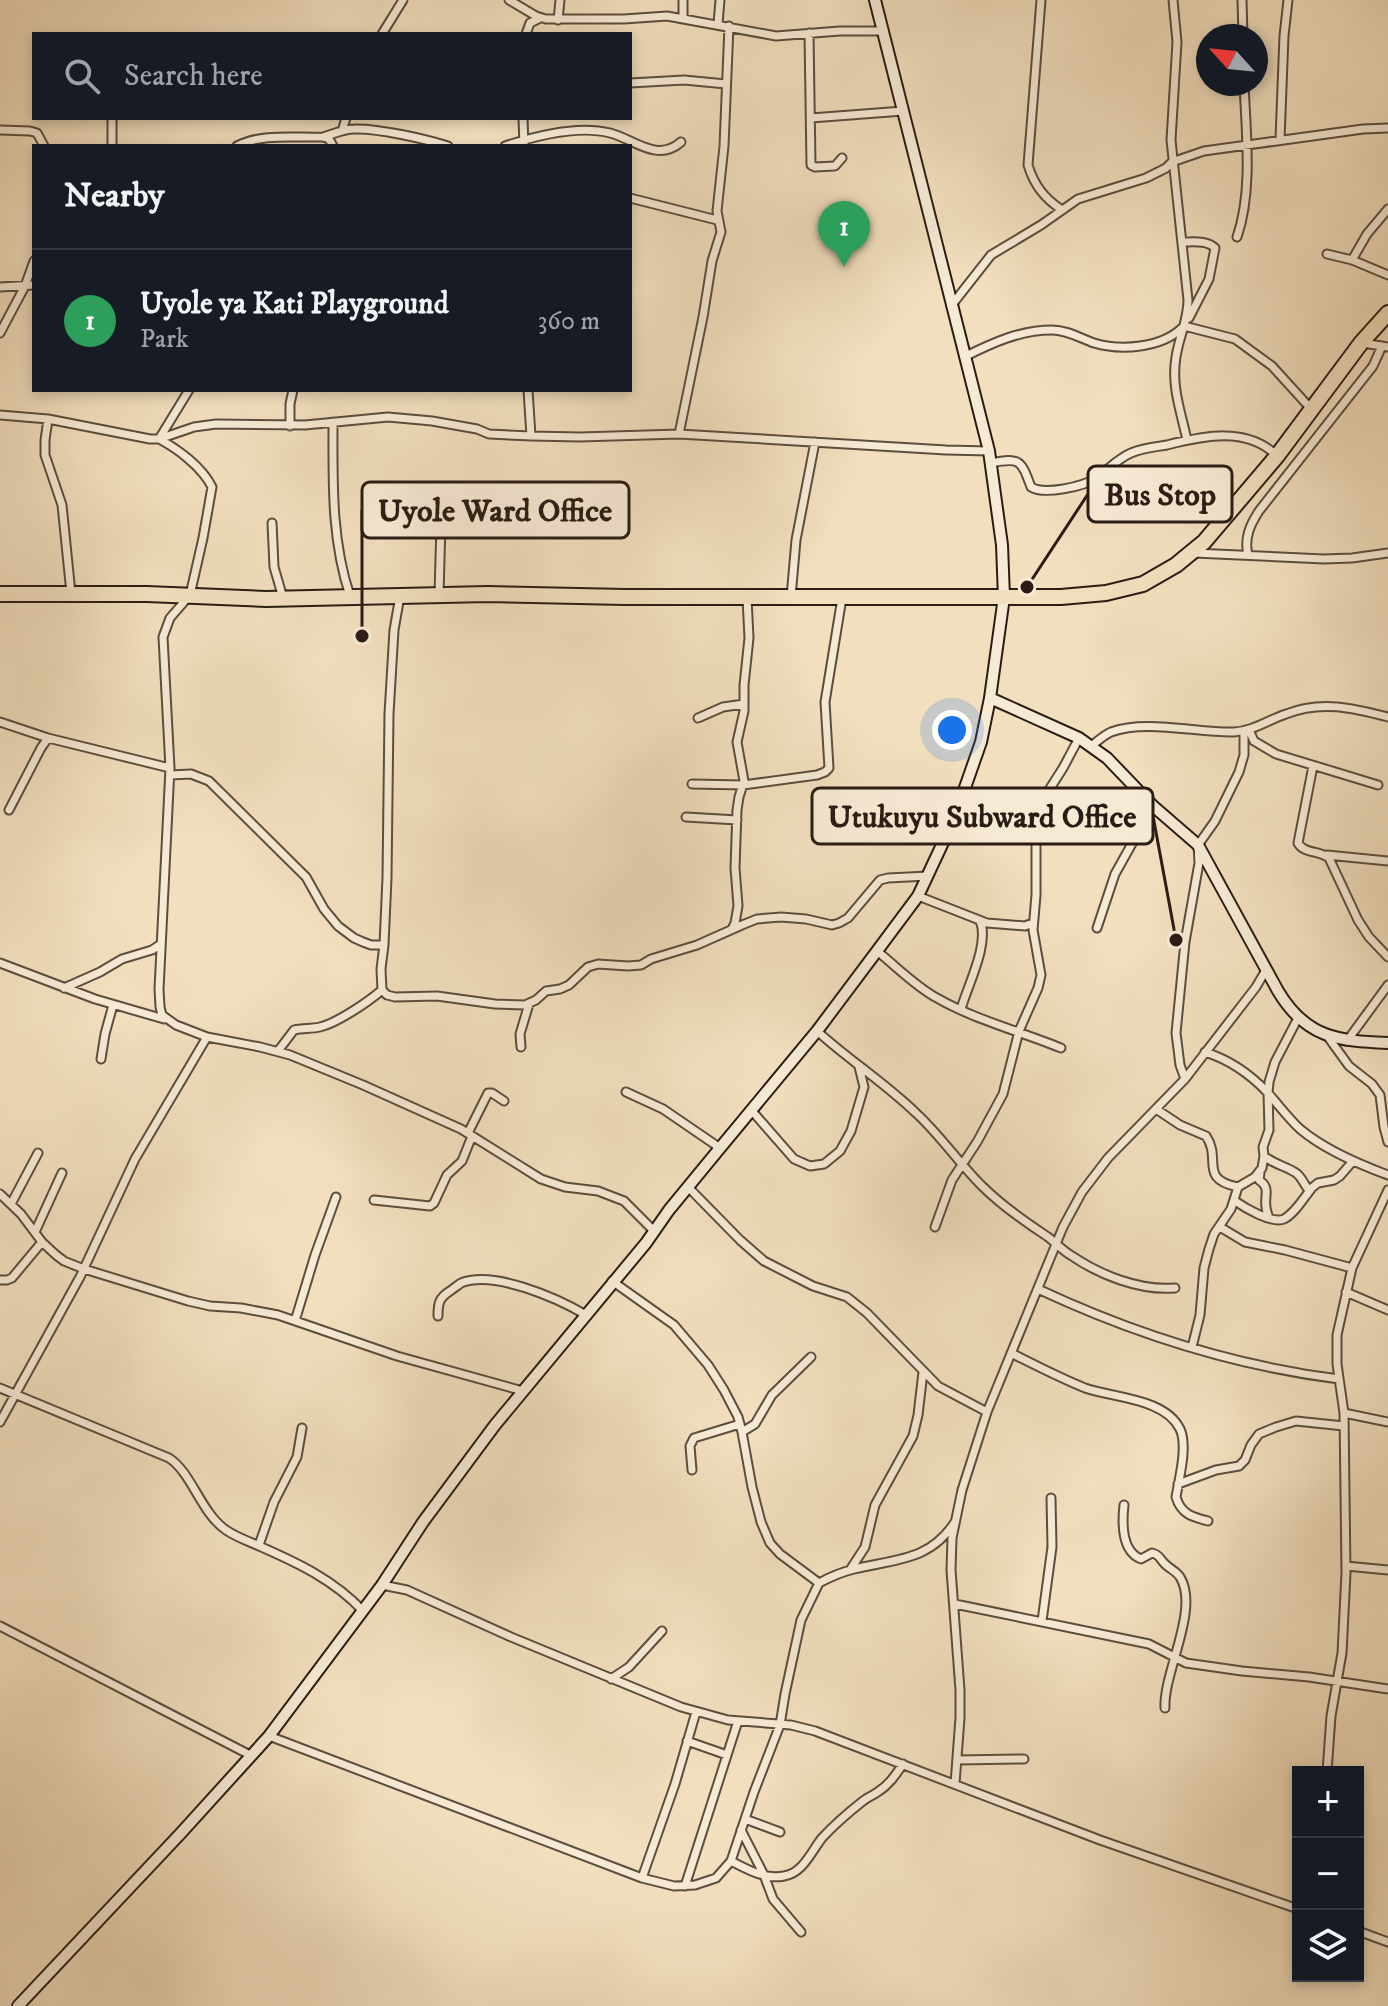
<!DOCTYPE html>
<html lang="en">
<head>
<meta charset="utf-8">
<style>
	:root { --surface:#171b24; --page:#20242c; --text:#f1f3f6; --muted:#9ea1a6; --line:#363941; --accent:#c59692 }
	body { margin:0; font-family:"IM FELL DW Pica",serif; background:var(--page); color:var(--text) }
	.controls { position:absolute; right:24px; bottom:24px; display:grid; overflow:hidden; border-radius:0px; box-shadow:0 4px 12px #0003 }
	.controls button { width:72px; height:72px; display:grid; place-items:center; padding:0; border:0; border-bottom:2px solid var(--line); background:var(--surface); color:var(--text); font:40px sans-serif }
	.compass { position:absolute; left:1196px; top:24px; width:72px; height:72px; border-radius:50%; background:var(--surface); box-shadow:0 4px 12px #0003; rotate:297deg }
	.you { position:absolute; left:952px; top:730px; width:28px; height:28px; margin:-20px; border:6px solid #fff; border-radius:50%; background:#1a73e8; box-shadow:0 0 0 12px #1a73e833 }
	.badge { display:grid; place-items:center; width:52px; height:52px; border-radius:50%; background:var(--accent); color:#fff; font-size:26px; font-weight:700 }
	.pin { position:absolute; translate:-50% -66px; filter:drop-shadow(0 2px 4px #0008) }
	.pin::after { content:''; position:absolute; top:42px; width:28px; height:24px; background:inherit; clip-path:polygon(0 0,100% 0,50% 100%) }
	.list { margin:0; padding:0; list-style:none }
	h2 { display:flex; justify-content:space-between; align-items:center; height:104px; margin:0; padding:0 32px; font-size:34px }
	h2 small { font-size:26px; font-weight:400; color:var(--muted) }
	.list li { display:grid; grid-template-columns:52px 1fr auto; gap:24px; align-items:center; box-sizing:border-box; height:144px; padding:0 32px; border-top:2px solid var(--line) }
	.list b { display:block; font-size:30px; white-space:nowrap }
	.list p { margin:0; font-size:26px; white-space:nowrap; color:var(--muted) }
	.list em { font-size:26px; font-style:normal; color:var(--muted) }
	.icon { flex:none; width:44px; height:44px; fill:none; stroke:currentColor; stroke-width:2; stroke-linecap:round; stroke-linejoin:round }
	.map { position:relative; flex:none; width:1388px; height:2006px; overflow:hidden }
	.search { position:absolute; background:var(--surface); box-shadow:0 4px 12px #0003; left:32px; top:32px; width:600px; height:88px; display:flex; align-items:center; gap:20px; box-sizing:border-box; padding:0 28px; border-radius:0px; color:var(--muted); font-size:30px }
	.panel { position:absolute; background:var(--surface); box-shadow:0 4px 12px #0003; left:32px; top:144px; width:600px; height:248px; border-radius:0px }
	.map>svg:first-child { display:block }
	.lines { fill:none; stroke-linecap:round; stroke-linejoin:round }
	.street-casing { stroke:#5c4d3e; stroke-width:11 }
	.secondary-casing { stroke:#2a1c14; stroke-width:14 }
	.highway-casing { stroke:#2a1c14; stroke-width:18 }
	.street { stroke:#f7ead5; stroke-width:7 }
	.secondary { stroke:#f7ead5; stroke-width:10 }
	.highway { stroke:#f2dfbe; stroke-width:14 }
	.leader { fill:none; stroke:#2a1c14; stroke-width:3 }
	.callout-dot { fill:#2a1c14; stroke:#f7ead5; stroke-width:3 }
	.callout { fill:#f7ead5; stroke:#2a1c14; stroke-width:3 }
	.callout-label { font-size:32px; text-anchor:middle; font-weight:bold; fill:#2a1c14 }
</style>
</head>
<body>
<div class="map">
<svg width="1388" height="2006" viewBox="0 0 1388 2006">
	<rect width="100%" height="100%" fill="#f2dfbe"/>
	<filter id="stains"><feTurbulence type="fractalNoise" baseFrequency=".0025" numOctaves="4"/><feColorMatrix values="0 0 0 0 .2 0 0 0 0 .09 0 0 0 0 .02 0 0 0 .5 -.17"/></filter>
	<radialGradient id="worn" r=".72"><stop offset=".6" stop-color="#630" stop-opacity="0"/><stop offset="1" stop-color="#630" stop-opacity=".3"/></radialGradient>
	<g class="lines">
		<!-- street casing -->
		<g class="street-casing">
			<path id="street" d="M 509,0 L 536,16 L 546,19 L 624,19 L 667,16 L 776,36 L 840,31 L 882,31
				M 1041,0 L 1028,165 C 1034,185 1044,198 1062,210
				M 1173,0 L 1177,42 L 1171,140 L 1188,300 C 1188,320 1179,337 1176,357 C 1171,386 1181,412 1187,440
				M 1242,0 L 1243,36
				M 683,18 L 683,0
				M 558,20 L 560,0
				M 718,24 L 720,0
				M 809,33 L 811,165 L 815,167 L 835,166 L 842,158
				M 382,34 L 403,0
				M 526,34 L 530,23 L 540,18
				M 630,83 L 684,80 L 726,84
				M 112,118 L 112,146
				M 523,118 L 524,146
				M 811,118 L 903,111
				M 0,130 L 30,131 L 37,133 L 44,146
				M 342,131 L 346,118
				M 323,137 C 333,134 344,129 354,129 C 378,128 425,139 448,146
				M 1280,139 L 1284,36 L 1288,0
				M 237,146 C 262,133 295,138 323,137 L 329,139 L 333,146
				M 505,146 C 535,136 579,125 610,133 C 634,139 657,163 681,142
				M 630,198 L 717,220
				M 1237,237 C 1253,191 1246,132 1244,84
				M 1182,242 C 1194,242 1207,240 1215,248 L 1209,279 L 1189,318
				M 1327,254 L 1352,260 L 1388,275
				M 1352,260 L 1367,234 L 1388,209
				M 0,287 L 34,285
				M 951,306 L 991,255 L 1041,225 L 1078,199 L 1146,178 L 1166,168 L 1172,162 L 1204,151 L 1363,129 L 1388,128
				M 1184,326 L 1235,339 L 1272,366 L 1312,410
				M 0,333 L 25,286 L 34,261
				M 1363,343 L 1388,347
				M 964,357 C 992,343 1020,330 1052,330 C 1067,330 1080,338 1094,343 C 1121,351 1161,348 1182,328
				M 189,390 L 159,439 C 178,449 202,467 212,487 L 203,538 L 190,595 L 170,618 L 163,637 L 170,768 L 159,989 L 160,1007 L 162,1015 L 176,1025 L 207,1037 L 260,1047 L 290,1055 L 363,1085 L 461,1129 L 541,1179 L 565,1187 L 598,1191 L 624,1201 L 654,1231
				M 528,390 L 531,436
				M 0,415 L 48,419 L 150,439 L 159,439 L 194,427 L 216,424 L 305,425 L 388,417 L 432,421 L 477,429 L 489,434 L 531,436 L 580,437 L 679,434 L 946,450 L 989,451
				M 48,419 L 45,440 L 45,455 L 62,505 L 71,593
				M 333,422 C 333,481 331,539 350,596
				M 290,426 L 290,404 L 293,390
				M 679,434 L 703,317 L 712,261 L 721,232 L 717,211 L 724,146 L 729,26
				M 991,463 C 1020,457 1021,460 1031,487 C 1044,495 1083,487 1096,478 C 1108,470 1117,459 1131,453 C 1142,448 1155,447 1167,445 C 1204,436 1247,426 1277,456
				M 272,523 L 274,567 L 283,598
				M 1194,553 L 1324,559 L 1352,558 L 1388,553
				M 1248,555 C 1244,538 1250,525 1259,511 L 1373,366 L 1382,346
				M 439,595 L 441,523
				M 791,597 L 796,540 L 815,442
				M 698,718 L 723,707 L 744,704
				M 0,722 L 48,738 L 170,768
				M 1249,730 L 1254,741 L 1276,754 L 1378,785
				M 1091,746 C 1098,741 1104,735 1111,732 C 1145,719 1198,733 1234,732 C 1253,731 1268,720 1286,714 C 1321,700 1353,708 1388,717
				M 1313,766 L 1298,843 C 1304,854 1319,850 1329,858 L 1358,920 L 1369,937 L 1388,957
				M 170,775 L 191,774 L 209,781 L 306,877 L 324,909 L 338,926 L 354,938 L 363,942 L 371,945 L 384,945
				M 692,784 L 743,785 L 817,775 L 825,772 L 829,768 L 825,702 L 842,598
				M 9,810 L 41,748 L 48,738
				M 686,817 L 737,820
				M 1327,855 L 1388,861
				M 918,896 L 987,923 L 1025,926 L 1033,923
				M 1097,928 L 1115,874 L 1153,806
				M 732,929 L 735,923 L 738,906 L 735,868 L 737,810 L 739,797 L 744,781 L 737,742 L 744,711 L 744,685 L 749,638 L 747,598
				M 877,951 C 897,967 915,986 937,998 C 973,1019 1022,1032 1061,1048
				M 0,963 L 95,999 L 164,1019
				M 64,988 L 100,972 L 122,959 L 152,950 L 161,944
				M 382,990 L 387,995 L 395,997 L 437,996 L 495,1004 L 525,1005 L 536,1000 L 546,991 L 560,989 L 569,985 L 588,967 L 598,964 L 628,966 L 641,965 L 651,959 L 697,945 L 742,925 L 757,919 L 781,917 L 806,919 L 832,925 L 839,923 L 848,918 L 880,880 L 888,878 L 928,876
				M 382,990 L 381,969 L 384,945 L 387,878 L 389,714 L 394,630 L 400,596
				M 961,1009 C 967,987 990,943 980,921
				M 817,1031 C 849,1060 885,1083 916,1113 C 940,1135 958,1162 981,1185 C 1001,1205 1025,1222 1048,1237 C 1056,1243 1063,1251 1072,1256 C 1100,1275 1140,1291 1175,1288
				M 1328,1037 L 1349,1066 L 1372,1084 L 1380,1095 L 1384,1127 L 1388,1142
				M 1347,1041 L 1388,985
				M 521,1047 L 520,1034 L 529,1004
				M 278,1051 L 294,1030 C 303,1028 311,1029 320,1027 C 337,1023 368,1002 382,990
				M 1205,1052 C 1230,1060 1249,1073 1267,1092 C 1278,1104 1288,1118 1300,1129 C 1325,1150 1358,1164 1388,1175
				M 101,1059 L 105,1034 L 113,1005
				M 1185,1079 L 1180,1065 L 1176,1033 L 1185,942 L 1199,863 L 1198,845 L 1215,821 L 1239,772 L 1244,755 L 1244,731
				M 626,1092 L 663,1109 L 720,1148
				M 1156,1109 L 1180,1125 L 1206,1136 C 1222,1159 1198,1179 1238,1187
				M 752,1111 L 794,1159 L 810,1166 L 824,1164 L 840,1151 L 851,1131 L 864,1087 L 859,1067
				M 468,1133 L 488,1093 L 492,1093 L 504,1101
				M 1264,1156 C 1275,1165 1286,1166 1296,1173 C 1302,1177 1304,1185 1309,1190 L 1318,1183 L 1334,1180 L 1340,1176 L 1353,1161
				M 1260,1173 L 1259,1180 C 1271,1188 1264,1195 1266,1207 C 1266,1209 1268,1216 1269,1218
				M 688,1187 L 740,1240 L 764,1261 L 813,1286 L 847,1297 L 867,1313 L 938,1386 L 987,1412
				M 0,1194 L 21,1214 L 42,1242 L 56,1255 L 64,1261 L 84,1269 L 188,1301 L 210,1306 L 241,1308 L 278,1315 L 397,1356 L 523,1391
				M 374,1200 L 430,1206 L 434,1203 L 447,1175 L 462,1161 L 472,1136
				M 1235,1201 C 1245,1208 1272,1224 1284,1219 C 1295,1213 1303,1199 1311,1189
				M 11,1204 L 38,1153
				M 935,1227 L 952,1180 L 977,1142 L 1003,1094 L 1019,1031 L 1038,988 L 1041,975 L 1033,930 L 1036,895 L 1036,814 L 1042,801 L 1063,768 L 1079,738
				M 1220,1227 L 1245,1242 L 1285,1250 L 1352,1268
				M 35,1232 L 62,1173
				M 0,1280 L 7,1280 L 12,1278 L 42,1242
				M 612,1281 L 674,1325 L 708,1365 L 724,1390 L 738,1417 L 742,1432 L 752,1487 L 761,1522 L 770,1543 L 780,1554 L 819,1583
				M 1038,1289 C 1132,1333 1236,1366 1339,1379
				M 1346,1292 L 1388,1310
				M 438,1316 C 438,1303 439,1298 450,1291 C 453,1289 458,1285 461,1283 C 494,1270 557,1298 586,1315
				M 295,1321 L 315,1255 L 336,1197
				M 1192,1347 L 1200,1315 L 1204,1268 L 1209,1249 L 1214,1234 L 1231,1209 L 1238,1187 L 1255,1177 L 1262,1168 L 1264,1156 L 1263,1147 L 1269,1130 L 1268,1093 L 1269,1082 L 1275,1062 L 1298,1018
				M 1011,1353 C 1035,1365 1060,1378 1085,1388 C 1113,1398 1165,1398 1180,1429 C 1188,1446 1179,1479 1176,1497 C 1181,1514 1192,1517 1208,1521
				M 0,1388 L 169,1458 C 192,1473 201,1513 226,1530 C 236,1537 248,1541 259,1546 C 298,1563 334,1580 363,1611
				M 1344,1413 L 1388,1422
				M 0,1422 L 80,1277 L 135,1159 L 207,1037
				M 742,1432 L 755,1424 L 772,1395 L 811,1357
				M 692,1470 L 690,1446 L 694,1438 L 740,1424
				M 1178,1484 L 1216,1470 L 1239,1466 L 1245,1460 L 1251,1445 L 1259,1434 L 1276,1427 L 1296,1421 L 1344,1426
				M 1124,1505 C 1122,1523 1121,1551 1141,1559 L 1152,1553 C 1160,1555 1159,1558 1165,1564 C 1170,1569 1176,1571 1180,1577 C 1200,1609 1163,1673 1165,1708
				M 259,1545 L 274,1502 L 297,1457 L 302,1428
				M 1346,1566 L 1388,1570
				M 850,1570 L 865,1547 L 875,1505 L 913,1436 L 918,1415 L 923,1372
				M 382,1585 L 407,1590 L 511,1637 L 681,1707 L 728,1720 L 791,1725 L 815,1731 L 1100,1840 L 1298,1909
				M 955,1604 L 1149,1644 L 1186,1663 L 1242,1671 L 1309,1677 L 1388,1689
				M 1042,1621 L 1052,1547 L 1051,1498
				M 0,1626 L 252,1756
				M 611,1679 L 629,1667 L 662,1631
				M 269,1736 L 642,1878 L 674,1886 L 695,1885 L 716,1878 L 731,1861 L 754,1792 L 780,1725 L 785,1694 L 801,1620 L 819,1583 C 830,1577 842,1572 854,1569 C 895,1559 930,1561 955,1522
				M 687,1741 L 727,1755
				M 957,1760 L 1024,1759
				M 1327,1772 L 1331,1716 L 1342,1653 L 1346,1573 L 1344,1413 L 1337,1364 L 1337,1335 L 1352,1268 L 1388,1190
				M 955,1784 L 960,1718 L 960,1690 L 951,1570 L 952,1538 L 962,1490 L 987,1412 L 1063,1227 L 1082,1192 L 1108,1158 L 1185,1079 L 1256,987 L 1266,970
				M 745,1819 L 780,1832
				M 741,1830 L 764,1875 L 773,1899 L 801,1932
				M 731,1861 C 747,1869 765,1880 784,1876 C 803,1873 811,1852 822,1838 C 834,1825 849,1812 863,1801 C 868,1797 874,1795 879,1791 C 890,1784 896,1774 903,1764
				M 642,1878 L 675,1784 L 696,1712
				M 685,1886 L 738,1721
				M 1358,1931 L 1388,1942"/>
		</g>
		<!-- secondary casing -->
		<g class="secondary-casing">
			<path id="secondary" d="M 990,698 L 1079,738 L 1107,758 L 1153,806 L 1198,845 L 1278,991 C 1306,1038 1338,1041 1388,1043
				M 18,2006 L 181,1833 L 269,1736 L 382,1585 L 423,1522 L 495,1425 L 646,1243 L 669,1210 L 720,1148 L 817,1031 L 877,951 L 918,896 L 954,819 L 981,742 L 990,698 L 1004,597 L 1002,545 L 989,451 L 875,0"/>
		</g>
		<!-- highway casing -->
		<g class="highway-casing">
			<path id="highway" d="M 0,594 L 147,594 L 266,599 L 488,594 L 625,597 L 1061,597 L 1106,593 L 1143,584 L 1176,565 L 1204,542 L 1277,456 L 1361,343 L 1388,313"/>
		</g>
		<!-- street -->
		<use href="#street" class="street"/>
		<!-- secondary -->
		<use href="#secondary" class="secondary"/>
		<!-- highway -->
		<use href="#highway" class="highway"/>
	</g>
	<!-- callouts -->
	<path class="leader" d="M1027 587L1088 494M362 636L362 510M1176 940L1153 816"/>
	<g class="callout-dot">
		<circle cx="1027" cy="587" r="8"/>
		<circle cx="362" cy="636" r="8"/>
		<circle cx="1176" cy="940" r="8"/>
	</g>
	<g class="callout">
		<rect x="1088" y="466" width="144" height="56" rx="8"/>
		<rect x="362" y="482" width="267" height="56" rx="8"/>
		<rect x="812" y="788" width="341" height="56" rx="8"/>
	</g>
	<g class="callout-label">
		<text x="1160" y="505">Bus Stop</text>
		<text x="495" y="521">Uyole Ward Office</text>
		<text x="982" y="827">Utukuyu Subward Office</text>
	</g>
	<rect width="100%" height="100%" filter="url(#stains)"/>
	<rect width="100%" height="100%" fill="url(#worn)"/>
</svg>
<div class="controls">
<button>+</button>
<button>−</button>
<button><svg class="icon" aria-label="layers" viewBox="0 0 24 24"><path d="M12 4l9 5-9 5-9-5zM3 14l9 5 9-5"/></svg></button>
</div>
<svg class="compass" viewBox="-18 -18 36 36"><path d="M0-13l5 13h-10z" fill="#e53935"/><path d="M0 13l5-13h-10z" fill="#9ea1a6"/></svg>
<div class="you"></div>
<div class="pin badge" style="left:844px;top:267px;background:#2e9e5b">1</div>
<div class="search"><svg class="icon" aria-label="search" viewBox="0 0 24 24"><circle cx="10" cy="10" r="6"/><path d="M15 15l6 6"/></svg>Search here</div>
<section class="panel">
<h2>Nearby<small></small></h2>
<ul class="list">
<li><span class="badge" style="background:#2e9e5b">1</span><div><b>Uyole ya Kati Playground</b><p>Park</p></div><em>360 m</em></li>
</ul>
</section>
</div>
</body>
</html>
